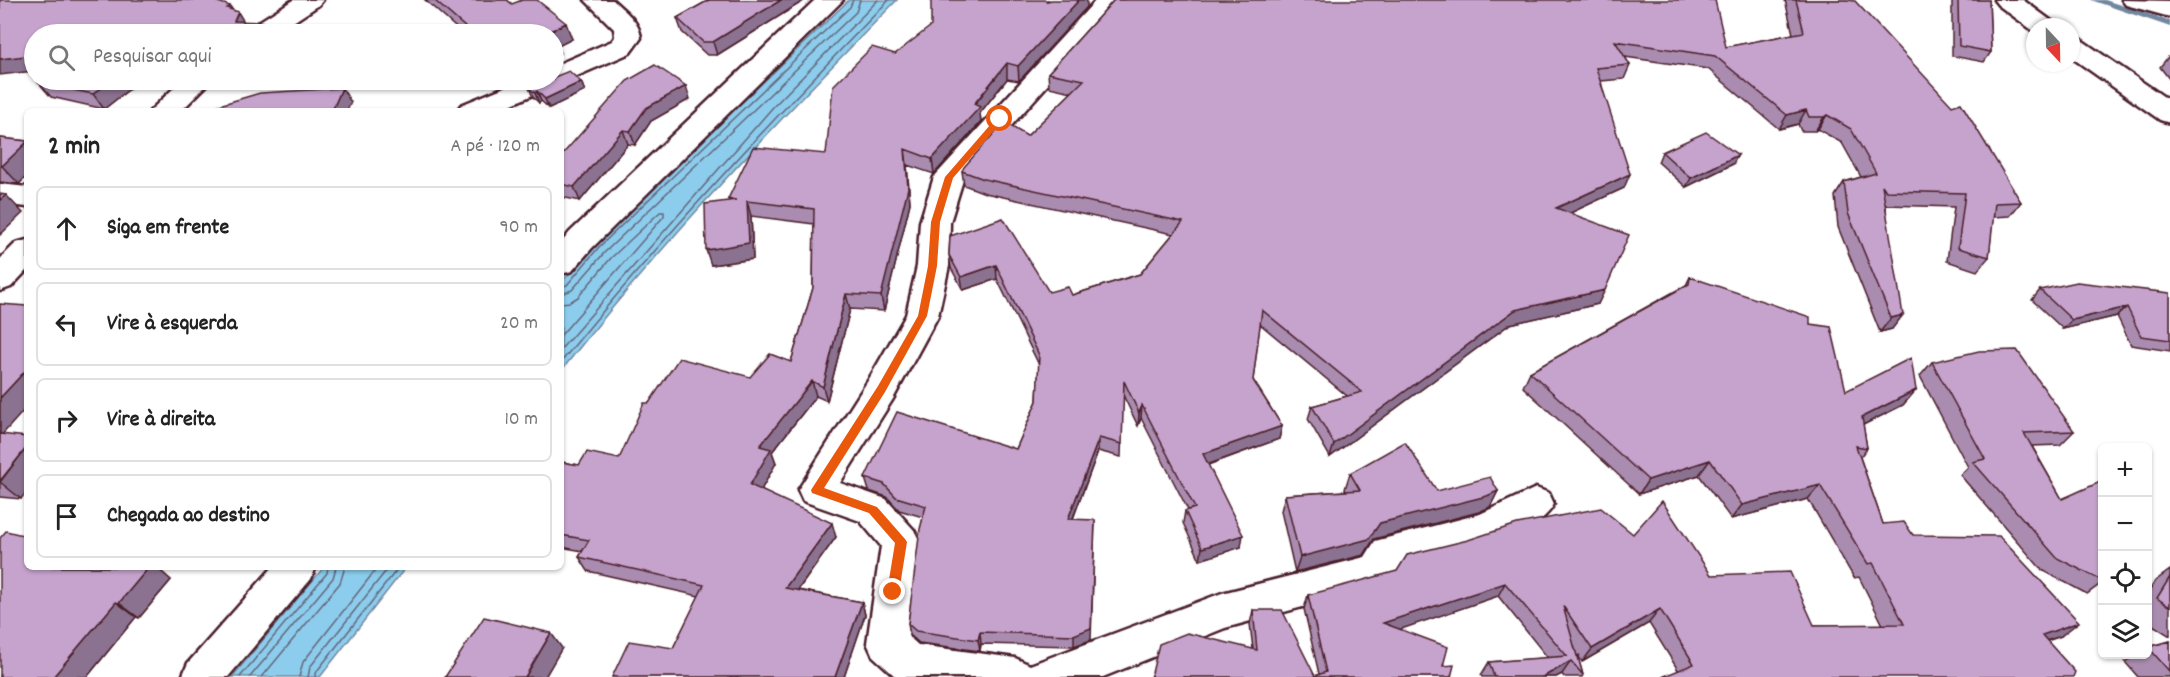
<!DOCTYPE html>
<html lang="pt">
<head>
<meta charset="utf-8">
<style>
	:root { --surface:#fff; --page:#f2f2f2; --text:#222; --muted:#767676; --line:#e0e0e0 }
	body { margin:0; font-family:Dekko,sans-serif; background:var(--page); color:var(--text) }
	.controls { position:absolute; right:18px; bottom:18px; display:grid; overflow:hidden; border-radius:9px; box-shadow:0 2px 4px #0004 }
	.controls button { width:54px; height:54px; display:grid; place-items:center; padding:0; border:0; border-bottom:2px solid var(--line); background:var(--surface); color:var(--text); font:30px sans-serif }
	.compass { position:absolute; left:2026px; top:18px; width:54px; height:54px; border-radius:50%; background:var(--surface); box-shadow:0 2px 4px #0004; rotate:158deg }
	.stop { position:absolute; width:18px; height:18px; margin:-14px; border:4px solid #ea580c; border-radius:50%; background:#fff }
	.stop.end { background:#ea580c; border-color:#fff; box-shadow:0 2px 6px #0008 }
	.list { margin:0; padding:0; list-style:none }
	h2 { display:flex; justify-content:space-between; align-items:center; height:78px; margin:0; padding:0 24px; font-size:26px }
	h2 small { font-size:20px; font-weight:400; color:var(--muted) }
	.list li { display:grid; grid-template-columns:39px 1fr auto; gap:18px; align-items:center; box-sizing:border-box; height:84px; margin:0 12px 12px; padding:0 12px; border:2px solid var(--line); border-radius:9px }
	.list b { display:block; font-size:22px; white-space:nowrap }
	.list em { font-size:20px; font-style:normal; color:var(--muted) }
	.icon { flex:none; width:33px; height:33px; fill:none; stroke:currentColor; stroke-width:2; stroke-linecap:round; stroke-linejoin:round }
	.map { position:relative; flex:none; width:2170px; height:677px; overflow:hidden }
	.search { position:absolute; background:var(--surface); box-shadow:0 2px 4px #0004; left:24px; top:24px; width:540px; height:66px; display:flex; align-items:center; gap:15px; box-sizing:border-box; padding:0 21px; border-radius:33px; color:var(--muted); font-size:22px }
	.panel { position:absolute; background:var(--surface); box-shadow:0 2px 4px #0004; left:24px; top:108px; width:540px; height:462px; border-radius:9px }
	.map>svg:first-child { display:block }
	.water { fill:#8ccded; stroke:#72879f; stroke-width:1.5 }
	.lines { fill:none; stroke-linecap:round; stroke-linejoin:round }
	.shore { stroke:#646579; stroke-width:1.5 }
	.stream { fill:#72879f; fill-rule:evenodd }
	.minor-casing { stroke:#4a1f2b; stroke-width:5 }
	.minor { fill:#fff; fill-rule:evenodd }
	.wall { fill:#aa8cb0; stroke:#4a1f2b; stroke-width:1.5 }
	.shaded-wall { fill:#8b7290; stroke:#4a1f2b; stroke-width:1.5 }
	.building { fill:#c6a3cd; stroke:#4a1f2b; stroke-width:1.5 }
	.route { fill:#ea580c }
</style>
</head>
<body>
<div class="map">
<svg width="2170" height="677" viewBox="0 0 2170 677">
	<rect width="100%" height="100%" fill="#fff"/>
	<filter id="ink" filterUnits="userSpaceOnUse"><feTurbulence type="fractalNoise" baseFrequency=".0167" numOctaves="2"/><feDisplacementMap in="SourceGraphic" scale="12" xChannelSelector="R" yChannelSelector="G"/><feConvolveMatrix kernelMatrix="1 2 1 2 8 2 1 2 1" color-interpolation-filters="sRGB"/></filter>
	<g filter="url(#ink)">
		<!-- water -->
		<path class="water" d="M 849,0 L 897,0 C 780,119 664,240 561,371 L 561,283 L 595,243 Z
			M 324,567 L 406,567 L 320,677 L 232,677 Z"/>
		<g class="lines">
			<!-- shore -->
			<path class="shore" d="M 561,287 L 567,285 L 599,247 L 850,7 L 853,0
				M 561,294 L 572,290 L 605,252 L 856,12 L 860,0
				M 561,303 L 570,302 L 578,297 L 611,258 L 660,212 L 664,212 L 664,216 L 561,335
				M 561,349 L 773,107 L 878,0
				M 561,362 C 664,235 775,117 889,0
				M 240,677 L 327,573 L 328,567
				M 250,677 L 333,578 L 336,567
				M 262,677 L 340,583 L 345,567
				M 299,677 L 303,662 L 378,567
				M 308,677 L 310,667 L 389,567
				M 315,677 L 317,671 L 399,567"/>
			<!-- stream -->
			<path class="stream" d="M 2091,0 L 2105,0 L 2170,21 L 2170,27 Z"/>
			<!-- minor casing -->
			<g class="minor-casing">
				<path id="minor" d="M 293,0 L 323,0 L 319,5 L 275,34 L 245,34 L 249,28 Z
					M 585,0 L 613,0 C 625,12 639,20 641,38 L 630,53 L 496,111 L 457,111 L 461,105 L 522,80 L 554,80 L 554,66 L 612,41 L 615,37 L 614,29 Z
					M 815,0 L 843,0 L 592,248 L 572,271 L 561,274 L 561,243 L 570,232 Z
					M 1096,0 L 1123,0 L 963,180 L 950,222 L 949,266 L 938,316 L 893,399 L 840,483 L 886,499 L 914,530 L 920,542 L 908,636 L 918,645 L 1015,658 L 1030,665 L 1222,593 L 1365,557 L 1375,541 L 1480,514 L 1536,488 L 1549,493 L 1554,504 C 1537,540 1438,557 1400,567 L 1391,583 L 1225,628 L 1103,677 L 896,677 L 873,656 L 867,643 L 881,546 L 860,521 L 803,501 L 798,490 L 869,379 L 906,315 L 917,266 L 920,222 L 934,177 Z
					M 1994,0 L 2023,0 L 2053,22 L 2057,27 L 2035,27 L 2035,32 L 1998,5 Z
					M 2122,0 L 2170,1 L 2170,17 L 2126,5 Z
					M 2071,37 L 2080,39 L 2170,101 L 2170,123 L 2160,120 L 2071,57 Z
					M 182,80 L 212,80 L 181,111 L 150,111 Z
					M 0,184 L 27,187 L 27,207 L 0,204 Z
					M 27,240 L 27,270 L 11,287 L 0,291 L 0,259 L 16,243 Z
					M 273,567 L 316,567 L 311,579 L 228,677 L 182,677 L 188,663 Z"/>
			</g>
			<!-- minor -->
			<use href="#minor" class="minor"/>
		</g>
		<!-- wall -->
		<path class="wall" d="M 425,0 L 507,0 L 512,4 L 572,39 L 558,46 L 561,53 L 554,56 L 554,34 L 463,34 Z
			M 709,0 L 805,0 L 717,55 L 707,55 L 682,32 L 677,18 Z
			M 1114,0 L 1726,47 L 1793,34 L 1785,0 L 1847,0 L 2021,202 L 2010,216 L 1993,217 L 1989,257 L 1977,271 L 1947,261 L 1954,207 L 1886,205 L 1892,329 L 1880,332 L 1838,227 L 1835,196 L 1844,182 L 1861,177 L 1842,143 L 1818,129 L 1815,131 L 1801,131 L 1798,124 L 1779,129 L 1708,69 L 1625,57 L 1630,65 L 1624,79 L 1601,81 L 1624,188 L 1570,213 L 1598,304 L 1510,324 L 1330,457 L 1308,419 L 1312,406 L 1347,396 L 1260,324 L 1253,380 L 1282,426 L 1279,439 L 1208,465 L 1241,547 L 1200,560 L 1183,523 L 1185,511 L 1188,510 L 1141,418 L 1138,426 L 1123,395 L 1121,457 L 1098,451 L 1073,519 L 1091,640 L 1074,646 L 981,644 L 980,651 L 919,643 L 910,635 L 908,624 L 923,517 L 899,510 L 887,497 L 869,491 L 865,478 L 1016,449 L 1037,401 L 1039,365 L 997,279 L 963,290 L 951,268 L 949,255 L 950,236 L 1049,292 L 1072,295 L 1140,274 L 1173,234 L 985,193 L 964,185 L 962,171 L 1027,136 L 1072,92 L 1049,87 L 1048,73 Z
			M 1952,0 L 1989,0 L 1991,52 L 1984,62 L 1952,56 Z
			M 1087,7 L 1019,81 L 1007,79 L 980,113 L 981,122 L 934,174 L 907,165 L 910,203 L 884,311 L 850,309 L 827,401 L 816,396 L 772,452 L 776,463 L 761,490 L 836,537 L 798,590 L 862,602 L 865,615 L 844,677 L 612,677 L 673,648 L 699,596 L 588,571 L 579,557 L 583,551 L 561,547 L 561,462 L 579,465 L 619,459 L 649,403 L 750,377 L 791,362 L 813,288 L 814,224 L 751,216 L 753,259 L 711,265 L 729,201 L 728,199 L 826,154 L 895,54 Z
			M 2168,57 L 2170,58 L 2170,80 L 2160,67 Z
			M 141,80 L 104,109 L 51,97 L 39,83 Z
			M 272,80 L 306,80 L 293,88 Z
			M 581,82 L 585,91 L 549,108 L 541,101 L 539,103 L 533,97 L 529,88 Z
			M 690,99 L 651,121 L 635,145 L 628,144 L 580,201 L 561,197 L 561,156 Z
			M 0,138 L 27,141 L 27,176 L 19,184 L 0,182 Z
			M 1662,152 L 1733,164 L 1686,187 L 1658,162 Z
			M 1690,277 L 1810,324 L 1846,391 L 1916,390 L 1903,405 L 1863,425 L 1867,448 L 1860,457 L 1883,524 L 1913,535 L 2061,636 L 2047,641 L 1678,670 L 1649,623 L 1582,662 L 1579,657 L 1578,658 L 1583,675 L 1582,677 L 1564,677 L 1562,674 L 1556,677 L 1482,677 L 1481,675 L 1489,662 L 1548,658 L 1498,596 L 1399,629 L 1443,666 L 1451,677 L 1151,677 L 1253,649 L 1250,624 L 1253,610 L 1315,676 L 1319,674 L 1304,609 L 1308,595 L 1633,534 L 1711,575 L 1814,625 L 1883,625 L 1859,577 L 1854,578 L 1808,499 L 1731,519 L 1699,475 L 1639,494 L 1523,387 L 1530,372 L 1686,285 Z
			M 2040,290 L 2170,293 L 2170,351 L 2131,345 L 2117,316 L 2063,329 L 2032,300 Z
			M 0,304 L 3,435 L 21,499 L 0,497 Z
			M 1932,362 L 2074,431 L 2060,445 L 2032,446 L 2062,499 L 2103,485 L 2103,582 L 2087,594 L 2042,570 L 1960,475 L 1968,467 L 1920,376 Z
			M 1350,473 L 1437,491 L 1498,491 L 1490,507 L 1479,512 L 1374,539 L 1364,555 L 1295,572 L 1281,511 L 1285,495 L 1346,491 L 1345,489 Z
			M 27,567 L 156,567 L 171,580 L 139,618 L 136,617 L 87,677 L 0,677 Z
			M 2170,570 L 2170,636 L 2148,622 L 2148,593 L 2155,581 Z
			M 2170,641 L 2170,677 L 2138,677 L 2125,662 L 2137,654 L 2148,654 L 2148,648 Z"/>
		<!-- shaded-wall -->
		<path class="shaded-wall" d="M 781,0 L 805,0 L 717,55 L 713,42 Z
			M 1079,0 L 1087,0 L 1087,7 L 1019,81 L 1018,66 Z
			M 230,6 L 236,16 L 238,12 L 247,27 L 243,34 L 227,8 Z
			M 566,23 L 572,39 L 558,46 L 561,53 L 554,56 L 554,34 L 549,34 L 548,32 Z
			M 34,55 L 34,71 L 0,75 L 0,59 Z
			M 1007,63 L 1007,79 L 980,113 L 981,122 L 934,174 L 932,159 Z
			M 112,80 L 141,80 L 104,109 L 93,94 Z
			M 287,80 L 306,80 L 293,88 Z
			M 581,82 L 585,91 L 549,108 L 545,99 Z
			M 686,86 L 690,99 L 651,121 L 635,145 L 630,131 L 646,108 Z
			M 342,88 L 351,102 L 347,111 L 332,111 Z
			M 537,91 L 541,101 L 539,103 L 535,93 Z
			M 1806,110 L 1798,124 L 1779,129 L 1787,115 Z
			M 1827,115 L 1818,129 L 1815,131 L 1824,117 Z
			M 623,130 L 628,144 L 580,201 L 574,187 Z
			M 27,142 L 27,176 L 19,184 L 2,166 Z
			M 905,149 L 907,165 L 910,203 L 884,311 L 881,296 Z
			M 1738,155 L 1733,164 L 1686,187 L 1691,178 Z
			M 1630,174 L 1624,188 L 1551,222 L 1556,208 Z
			M 6,195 L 23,213 L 0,235 L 0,200 Z
			M 747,201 L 751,216 L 753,259 L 711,265 L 706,250 Z
			M 996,265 L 997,279 L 963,290 L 961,277 Z
			M 1605,290 L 1598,304 L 1510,324 L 1330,457 L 1334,444 L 1515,310 Z
			M 846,294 L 850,309 L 827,401 L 823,387 Z
			M 2127,307 L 2117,316 L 2063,329 L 2072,320 Z
			M 1903,315 L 1892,329 L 1880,332 L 1891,318 Z
			M 27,369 L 27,407 L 0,437 L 0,398 Z
			M 812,381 L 816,396 L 772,452 L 776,463 L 756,499 L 750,485 L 760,446 Z
			M 1916,390 L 1903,405 L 1849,432 L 1862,417 Z
			M 1142,405 L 1141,418 L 1138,426 L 1139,413 Z
			M 1282,426 L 1279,439 L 1201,467 L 1203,454 Z
			M 1099,438 L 1098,451 L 1068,531 L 1068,519 Z
			M 27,447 L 27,491 L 21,499 L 0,482 Z
			M 1710,460 L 1699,475 L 1639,494 L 1648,480 Z
			M 1820,485 L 1808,499 L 1731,519 L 1742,505 Z
			M 1498,491 L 1490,507 L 1479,512 L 1374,539 L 1364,555 L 1295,572 L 1300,557 L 1380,523 Z
			M 1095,520 L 1091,640 L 1074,646 L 1074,635 Z
			M 832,523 L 836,537 L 790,601 L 785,588 Z
			M 1243,535 L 1241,547 L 1200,560 L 1202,548 Z
			M 149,567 L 156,567 L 171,580 L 139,618 L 119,603 Z
			M 1505,583 L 1498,596 L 1378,637 L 1383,623 Z
			M 116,602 L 136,617 L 87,677 L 53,677 Z
			M 862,602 L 865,615 L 844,677 L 835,677 Z
			M 1660,609 L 1649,623 L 1582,662 L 1592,649 Z
			M 2079,622 L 2061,636 L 2024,648 L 2042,635 Z
			M 980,632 L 981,644 L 980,651 L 978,640 Z
			M 551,633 L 562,648 L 545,677 L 525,677 Z
			M 1571,661 L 1562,674 L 1556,677 L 1543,677 Z"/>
		<!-- building -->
		<path class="building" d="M 0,0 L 212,0 L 230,6 L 227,8 L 238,12 L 234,21 L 262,22 L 294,34 L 191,34 L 187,33 L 185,34 L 34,34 L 34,55 L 0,59 Z
			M 434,0 L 507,0 L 512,4 L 522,0 L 537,0 L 566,23 L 548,32 L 551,34 L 473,34 Z
			M 709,0 L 781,0 L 713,42 L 703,42 L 677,18 Z
			M 931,0 L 1048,0 L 1047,1 L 1052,0 L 1079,0 L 1018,66 L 1007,63 L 974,104 L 980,107 L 932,159 L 905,149 L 908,188 L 881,296 L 846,294 L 823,387 L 812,381 L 760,446 L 771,449 L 750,485 L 832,523 L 785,588 L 862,602 L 835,677 L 612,677 L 629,641 L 673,648 L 704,585 L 579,557 L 589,540 L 561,535 L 561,462 L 579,465 L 587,452 L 619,459 L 644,403 L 649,403 L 679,358 L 750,377 L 770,354 L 791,362 L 813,288 L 814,209 L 747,201 L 749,243 L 706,250 L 705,204 L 736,200 L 728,199 L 753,147 L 826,154 L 833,86 L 872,47 L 895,54 L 931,26 Z
			M 1114,0 L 1715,0 L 1726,47 L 1804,32 L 1796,0 L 1847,0 L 1855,1 L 1952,106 L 1961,103 L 2021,202 L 1995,203 L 1989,257 L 1958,248 L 1965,193 L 1886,191 L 1882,185 L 1903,315 L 1891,318 L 1848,213 L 1844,182 L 1876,173 L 1851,129 L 1827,115 L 1824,117 L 1809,117 L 1806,110 L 1787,115 L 1715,56 L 1615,41 L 1630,65 L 1596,68 L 1630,174 L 1556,208 L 1629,235 L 1605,290 L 1515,310 L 1334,444 L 1312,406 L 1362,392 L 1262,310 L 1253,380 L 1282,426 L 1203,454 L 1243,535 L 1202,548 L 1185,511 L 1195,508 L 1142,405 L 1139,413 L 1124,381 L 1122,444 L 1099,438 L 1068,519 L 1095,520 L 1091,628 L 1074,635 L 980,632 L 978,640 L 916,631 L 908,624 L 920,529 L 926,506 L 896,497 L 884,484 L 865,478 L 897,412 L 1016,449 L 1037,401 L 1039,355 L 996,265 L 961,277 L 949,255 L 950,236 L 1003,218 L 1049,292 L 1068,287 L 1072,295 L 1140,274 L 1183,222 L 984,179 L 962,171 L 964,167 L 1004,122 L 1027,136 L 1084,80 L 1048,73 Z
			M 1958,0 L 1989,0 L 1991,52 L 1959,46 Z
			M 655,65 L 686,86 L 646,108 L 630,131 L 623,130 L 574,187 L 561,184 L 561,156 L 627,81 Z
			M 569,71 L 581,82 L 545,99 L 537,91 L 535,93 L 529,88 L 548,80 L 554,80 L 554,77 Z
			M 43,80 L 112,80 L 93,94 L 39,83 Z
			M 342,88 L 332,111 L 199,111 L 260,93 Z
			M 1706,132 L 1738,155 L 1691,178 L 1662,152 Z
			M 0,138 L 27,141 L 27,142 L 2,166 L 0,165 Z
			M 0,194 L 6,195 L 0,200 Z
			M 1690,277 L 1810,317 L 1810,324 L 1831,327 L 1846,391 L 1911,358 L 1916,390 L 1862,417 L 1867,448 L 1856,446 L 1883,524 L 1904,522 L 1913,535 L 1999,536 L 2079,622 L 2042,635 L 2075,672 L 2073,677 L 1662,677 L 1694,664 L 1660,609 L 1592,649 L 1563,606 L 1577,656 L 1580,655 L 1578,657 L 1583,675 L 1571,661 L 1543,677 L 1494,677 L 1489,662 L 1567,656 L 1505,583 L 1383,623 L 1448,647 L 1443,666 L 1454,665 L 1451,677 L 1151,677 L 1159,644 L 1187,633 L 1257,650 L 1253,610 L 1282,610 L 1315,676 L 1326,672 L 1308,595 L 1397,571 L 1407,555 L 1468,540 L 1517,524 L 1601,508 L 1633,534 L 1662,501 L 1711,575 L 1790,572 L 1814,625 L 1904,624 L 1873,563 L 1868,564 L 1820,485 L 1742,505 L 1710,460 L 1648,480 L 1530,372 L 1689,284 Z
			M 2077,282 L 2170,293 L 2170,340 L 2141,336 L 2127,307 L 2072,320 L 2040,290 Z
			M 0,304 L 27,306 L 27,369 L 0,398 Z
			M 2017,350 L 2074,431 L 2024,433 L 2062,499 L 2100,482 L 2103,485 L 2103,581 L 2057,558 L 1973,462 L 1985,459 L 1932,362 L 1979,351 Z
			M 0,434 L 27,437 L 27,447 L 0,481 Z
			M 1405,442 L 1437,491 L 1490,477 L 1498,491 L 1487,496 L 1380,523 L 1369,539 L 1300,557 L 1285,495 L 1360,490 L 1350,473 Z
			M 6,531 L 27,536 L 27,567 L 149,567 L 119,603 L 116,602 L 53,677 L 0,677 L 0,538 Z
			M 2170,577 L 2170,607 L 2157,598 Z
			M 484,617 L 551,633 L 525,677 L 445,677 Z
			M 2170,641 L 2170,672 L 2148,647 Z"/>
	</g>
	<!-- route -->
	<path class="route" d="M 997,117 L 1004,119 L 953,178 L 940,222 L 937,266 L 927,316 L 885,392 L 824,488 L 877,507 L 905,539 L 907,542 L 899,592 L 893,597 L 887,592 L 895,543 L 869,513 L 812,493 L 811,490 L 878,386 L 918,316 L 928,266 L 931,222 L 945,177 Z"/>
</svg>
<div class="controls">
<button>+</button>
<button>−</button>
<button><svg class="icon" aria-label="locate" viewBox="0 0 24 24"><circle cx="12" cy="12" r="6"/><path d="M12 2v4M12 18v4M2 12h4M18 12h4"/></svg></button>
<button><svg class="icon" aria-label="layers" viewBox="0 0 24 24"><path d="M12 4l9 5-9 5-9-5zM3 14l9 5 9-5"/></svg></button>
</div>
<svg class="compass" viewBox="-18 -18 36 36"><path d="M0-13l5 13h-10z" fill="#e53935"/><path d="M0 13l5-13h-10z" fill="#767676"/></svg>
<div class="stop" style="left:1000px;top:119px"></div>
<div class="stop end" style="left:893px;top:592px"></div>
<div class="search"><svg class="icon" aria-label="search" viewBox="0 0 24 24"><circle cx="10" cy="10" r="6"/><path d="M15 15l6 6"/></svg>Pesquisar aqui</div>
<section class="panel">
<h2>2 min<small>A pé · 120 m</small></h2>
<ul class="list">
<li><svg class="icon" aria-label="ahead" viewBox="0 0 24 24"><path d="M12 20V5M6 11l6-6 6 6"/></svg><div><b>Siga em frente</b></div><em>90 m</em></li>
<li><svg class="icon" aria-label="left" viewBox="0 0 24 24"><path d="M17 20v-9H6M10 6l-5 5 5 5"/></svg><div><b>Vire à esquerda</b></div><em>20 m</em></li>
<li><svg class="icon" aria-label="right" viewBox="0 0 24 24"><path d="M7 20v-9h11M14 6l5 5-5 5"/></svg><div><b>Vire à direita</b></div><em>10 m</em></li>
<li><svg class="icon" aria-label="arrive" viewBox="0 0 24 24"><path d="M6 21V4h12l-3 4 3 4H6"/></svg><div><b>Chegada ao destino</b></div></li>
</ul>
</section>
</div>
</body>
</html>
